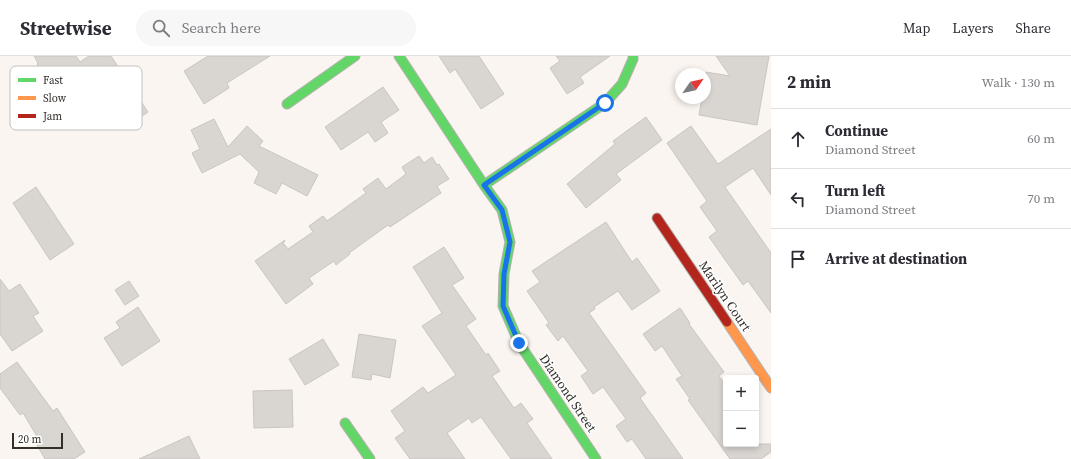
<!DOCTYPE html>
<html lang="en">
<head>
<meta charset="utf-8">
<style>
	:root { --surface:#fff; --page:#f7f7f7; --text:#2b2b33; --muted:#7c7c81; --line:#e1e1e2 }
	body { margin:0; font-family:"Source Serif 4",serif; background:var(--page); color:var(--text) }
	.controls { position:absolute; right:12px; bottom:12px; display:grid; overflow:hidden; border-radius:4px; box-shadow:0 2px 6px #0003 }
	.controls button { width:36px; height:36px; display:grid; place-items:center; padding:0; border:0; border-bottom:1px solid var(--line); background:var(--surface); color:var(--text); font:20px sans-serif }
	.compass { position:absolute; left:675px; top:12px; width:36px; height:36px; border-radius:50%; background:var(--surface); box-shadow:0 2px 6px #0003; rotate:56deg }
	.scale { position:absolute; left:12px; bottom:10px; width:51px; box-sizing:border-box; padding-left:4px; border:2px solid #322e2a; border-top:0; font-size:11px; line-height:14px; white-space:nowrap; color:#322e2a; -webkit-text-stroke:3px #fff; paint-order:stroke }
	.stop { position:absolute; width:12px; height:12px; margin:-9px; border:3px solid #1a73e8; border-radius:50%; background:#fff }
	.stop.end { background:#1a73e8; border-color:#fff; box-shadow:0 1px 4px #0008 }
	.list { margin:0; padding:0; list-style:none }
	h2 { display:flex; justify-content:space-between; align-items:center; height:52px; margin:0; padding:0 16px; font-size:17px }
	h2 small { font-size:13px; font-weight:400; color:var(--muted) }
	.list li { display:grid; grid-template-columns:26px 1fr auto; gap:12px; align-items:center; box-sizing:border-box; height:60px; padding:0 16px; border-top:1px solid var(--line) }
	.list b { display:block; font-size:15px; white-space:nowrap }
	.list p { margin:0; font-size:13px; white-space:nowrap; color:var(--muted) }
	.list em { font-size:13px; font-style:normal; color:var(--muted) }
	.icon { flex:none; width:22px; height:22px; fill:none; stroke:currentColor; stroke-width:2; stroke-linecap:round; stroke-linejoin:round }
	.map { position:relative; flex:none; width:771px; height:403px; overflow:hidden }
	header { display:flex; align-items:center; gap:24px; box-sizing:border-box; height:56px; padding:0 20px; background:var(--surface); border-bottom:1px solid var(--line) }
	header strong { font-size:19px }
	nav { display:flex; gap:22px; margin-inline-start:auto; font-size:14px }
	.search { width:280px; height:36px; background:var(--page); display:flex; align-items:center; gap:10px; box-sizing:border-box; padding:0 14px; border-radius:22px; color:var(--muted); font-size:15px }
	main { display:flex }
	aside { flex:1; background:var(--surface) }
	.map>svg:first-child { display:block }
	.building { fill:#d9d5d1; stroke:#cac5c2 }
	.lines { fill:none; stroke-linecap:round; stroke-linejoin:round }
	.fast-casing { stroke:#b6b2ae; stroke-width:11 }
	.slow-casing { stroke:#b6b2ae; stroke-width:11 }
	.jam-casing { stroke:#b6b2ae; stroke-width:11 }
	.fast { stroke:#63d668; stroke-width:9 }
	.slow { stroke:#ff974d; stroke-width:9 }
	.jam { stroke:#b3261e; stroke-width:9 }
	.route { stroke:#1a73e8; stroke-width:5 }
	.labels { text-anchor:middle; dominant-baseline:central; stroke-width:3; stroke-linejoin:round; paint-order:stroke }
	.street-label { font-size:13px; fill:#322e2a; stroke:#fff }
	.key { fill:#fff; stroke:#c2c0bf; stroke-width:1 }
	.key-label { font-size:11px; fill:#322e2a }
</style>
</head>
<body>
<header>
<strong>Streetwise</strong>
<div class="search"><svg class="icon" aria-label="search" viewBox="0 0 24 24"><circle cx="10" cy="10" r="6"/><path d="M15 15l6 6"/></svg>Search here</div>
<nav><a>Map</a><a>Layers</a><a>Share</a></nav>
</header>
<main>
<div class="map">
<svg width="771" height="403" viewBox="0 0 771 403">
	<rect width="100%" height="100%" fill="#faf5f1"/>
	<!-- building -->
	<path class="building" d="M 34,0 L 76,0 L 80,6 L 89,0 L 111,0 L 148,56 L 123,73 L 106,48 L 90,59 L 67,25 L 53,34 L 37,8 L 38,7 Z
		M 208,0 L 270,0 L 227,27 L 229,32 L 204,48 L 184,15 Z
		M 439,0 L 479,0 L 504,38 L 481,53 L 455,13 L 450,17 Z
		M 556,0 L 610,0 L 580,21 L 584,27 L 567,38 L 550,12 L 560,5 Z
		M 716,0 L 769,0 L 757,69 L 699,59 L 702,42 L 705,42 L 706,16 L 730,20 Z
		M 383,31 L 399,54 L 381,66 L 388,77 L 375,86 L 368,76 L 341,94 L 325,71 Z
		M 646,61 L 662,84 L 616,118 L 621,124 L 586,152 L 567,128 L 615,88 L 613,85 Z
		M 214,63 L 228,91 L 247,70 L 263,85 L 259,90 L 318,119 L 307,140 L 282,127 L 276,138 L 254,127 L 259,116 L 240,98 L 202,117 L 192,97 L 200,93 L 191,74 Z
		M 691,70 L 718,108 L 771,73 L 771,139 L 753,112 L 725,131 L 771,197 L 771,257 L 748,225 L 743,229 L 709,181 L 717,175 L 700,151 L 707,145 L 667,87 Z
		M 419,100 L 424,107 L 432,101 L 437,109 L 439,108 L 449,123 L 437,130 L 441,137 L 390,171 L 388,169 L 349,197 L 350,198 L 336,209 L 334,205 L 309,222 L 313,228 L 286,248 L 255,205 L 285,184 L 283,188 L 284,188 L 288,193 L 313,176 L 309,170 L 323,160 L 327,165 L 366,137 L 363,133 L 378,122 L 386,133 L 406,118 L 402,111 Z
		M 36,131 L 74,188 L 50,204 L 13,147 Z
		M 606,166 L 632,206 L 637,202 L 660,235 L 632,254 L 618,235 L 594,251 L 595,253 L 589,257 L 646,337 L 640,342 L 683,403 L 646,403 L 632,383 L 627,386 L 616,370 L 626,363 L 603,331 L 593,338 L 581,320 L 588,315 L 563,280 L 558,285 L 546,269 L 549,267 L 527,235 L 540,226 L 532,215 Z
		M 444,191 L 464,222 L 452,229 L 476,263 L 466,270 L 486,299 L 488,297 L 500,315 L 492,320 L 514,352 L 521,347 L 533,363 L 527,367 L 552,403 L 511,403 L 481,361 L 472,367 L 469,362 L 447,377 L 465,403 L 410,403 L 395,382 L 405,375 L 391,355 L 423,331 L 428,337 L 456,319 L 422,270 L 442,257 L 413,211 Z
		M 0,223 L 9,235 L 20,228 L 39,257 L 33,260 L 43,275 L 12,295 L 0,278 Z
		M 129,225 L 139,240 L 125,249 L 115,234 Z
		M 138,251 L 160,285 L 122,310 L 104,282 L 120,272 L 116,266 Z
		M 680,252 L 690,267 L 689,268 L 724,316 L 719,320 L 726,330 L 726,388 L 771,388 L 771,396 L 761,403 L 730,403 L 688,344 L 690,343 L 676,323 L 682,320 L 662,290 L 655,295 L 643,278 Z
		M 359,278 L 396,284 L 390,322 L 372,318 L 371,324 L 352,321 Z
		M 323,283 L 339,309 L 305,329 L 289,303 Z
		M 17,306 L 53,355 L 57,352 L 85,396 L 74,403 L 45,403 L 37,389 L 41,387 L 23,357 L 20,359 L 0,332 L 0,318 Z
		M 292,334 L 293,371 L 254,372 L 253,335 Z
		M 189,380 L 200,403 L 139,403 Z"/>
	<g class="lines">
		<!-- fast casing -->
		<g class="fast-casing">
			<path id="fast" d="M 399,0 L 484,129
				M 287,48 L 355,0
				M 345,367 L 370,403
				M 596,403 L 519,287 L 503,250 L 504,218 L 510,186 L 502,154 L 484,129 L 605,47 L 622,28 L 633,3 L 633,0"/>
		</g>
		<!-- slow casing -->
		<g class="slow-casing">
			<path id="slow" d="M 727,266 L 771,332"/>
		</g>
		<!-- jam casing -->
		<g class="jam-casing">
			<path id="jam" d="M 657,162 L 727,266"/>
		</g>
		<!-- fast -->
		<use href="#fast" class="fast"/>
		<!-- slow -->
		<use href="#slow" class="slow"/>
		<!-- jam -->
		<use href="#jam" class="jam"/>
	</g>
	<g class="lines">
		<!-- route -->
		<path class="route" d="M 519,287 L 503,250 L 504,218 L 510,186 L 502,154 L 484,129 L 605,47"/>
	</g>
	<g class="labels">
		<!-- street labels -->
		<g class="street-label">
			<text transform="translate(725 240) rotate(56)">Marilyn Court</text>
			<text transform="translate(568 337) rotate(56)">Diamond Street</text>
		</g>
	</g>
	<!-- legend -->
	<rect x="10" y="10" width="132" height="64" rx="6" class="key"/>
	<rect x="18" y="22" width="18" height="4" fill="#63d668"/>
	<rect x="18" y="40" width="18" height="4" fill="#ff974d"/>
	<rect x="18" y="58" width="18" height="4" fill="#b3261e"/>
	<g class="key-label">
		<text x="43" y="28">Fast</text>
		<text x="43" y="46">Slow</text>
		<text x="43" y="64">Jam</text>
	</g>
</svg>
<div class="controls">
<button>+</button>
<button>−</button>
</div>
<svg class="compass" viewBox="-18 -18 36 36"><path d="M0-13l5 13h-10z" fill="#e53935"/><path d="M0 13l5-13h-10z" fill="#7c7c81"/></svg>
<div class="scale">20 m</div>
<div class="stop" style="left:605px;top:47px"></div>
<div class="stop end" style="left:519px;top:287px"></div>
</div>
<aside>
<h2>2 min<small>Walk · 130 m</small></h2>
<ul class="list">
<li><svg class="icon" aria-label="ahead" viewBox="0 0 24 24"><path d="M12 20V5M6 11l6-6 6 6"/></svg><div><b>Continue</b><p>Diamond Street</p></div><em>60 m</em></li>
<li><svg class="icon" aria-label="left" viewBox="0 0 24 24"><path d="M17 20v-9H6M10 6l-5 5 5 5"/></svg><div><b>Turn left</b><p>Diamond Street</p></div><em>70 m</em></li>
<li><svg class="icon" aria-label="arrive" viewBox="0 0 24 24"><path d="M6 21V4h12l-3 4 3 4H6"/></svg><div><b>Arrive at destination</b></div></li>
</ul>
</aside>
</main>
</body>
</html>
